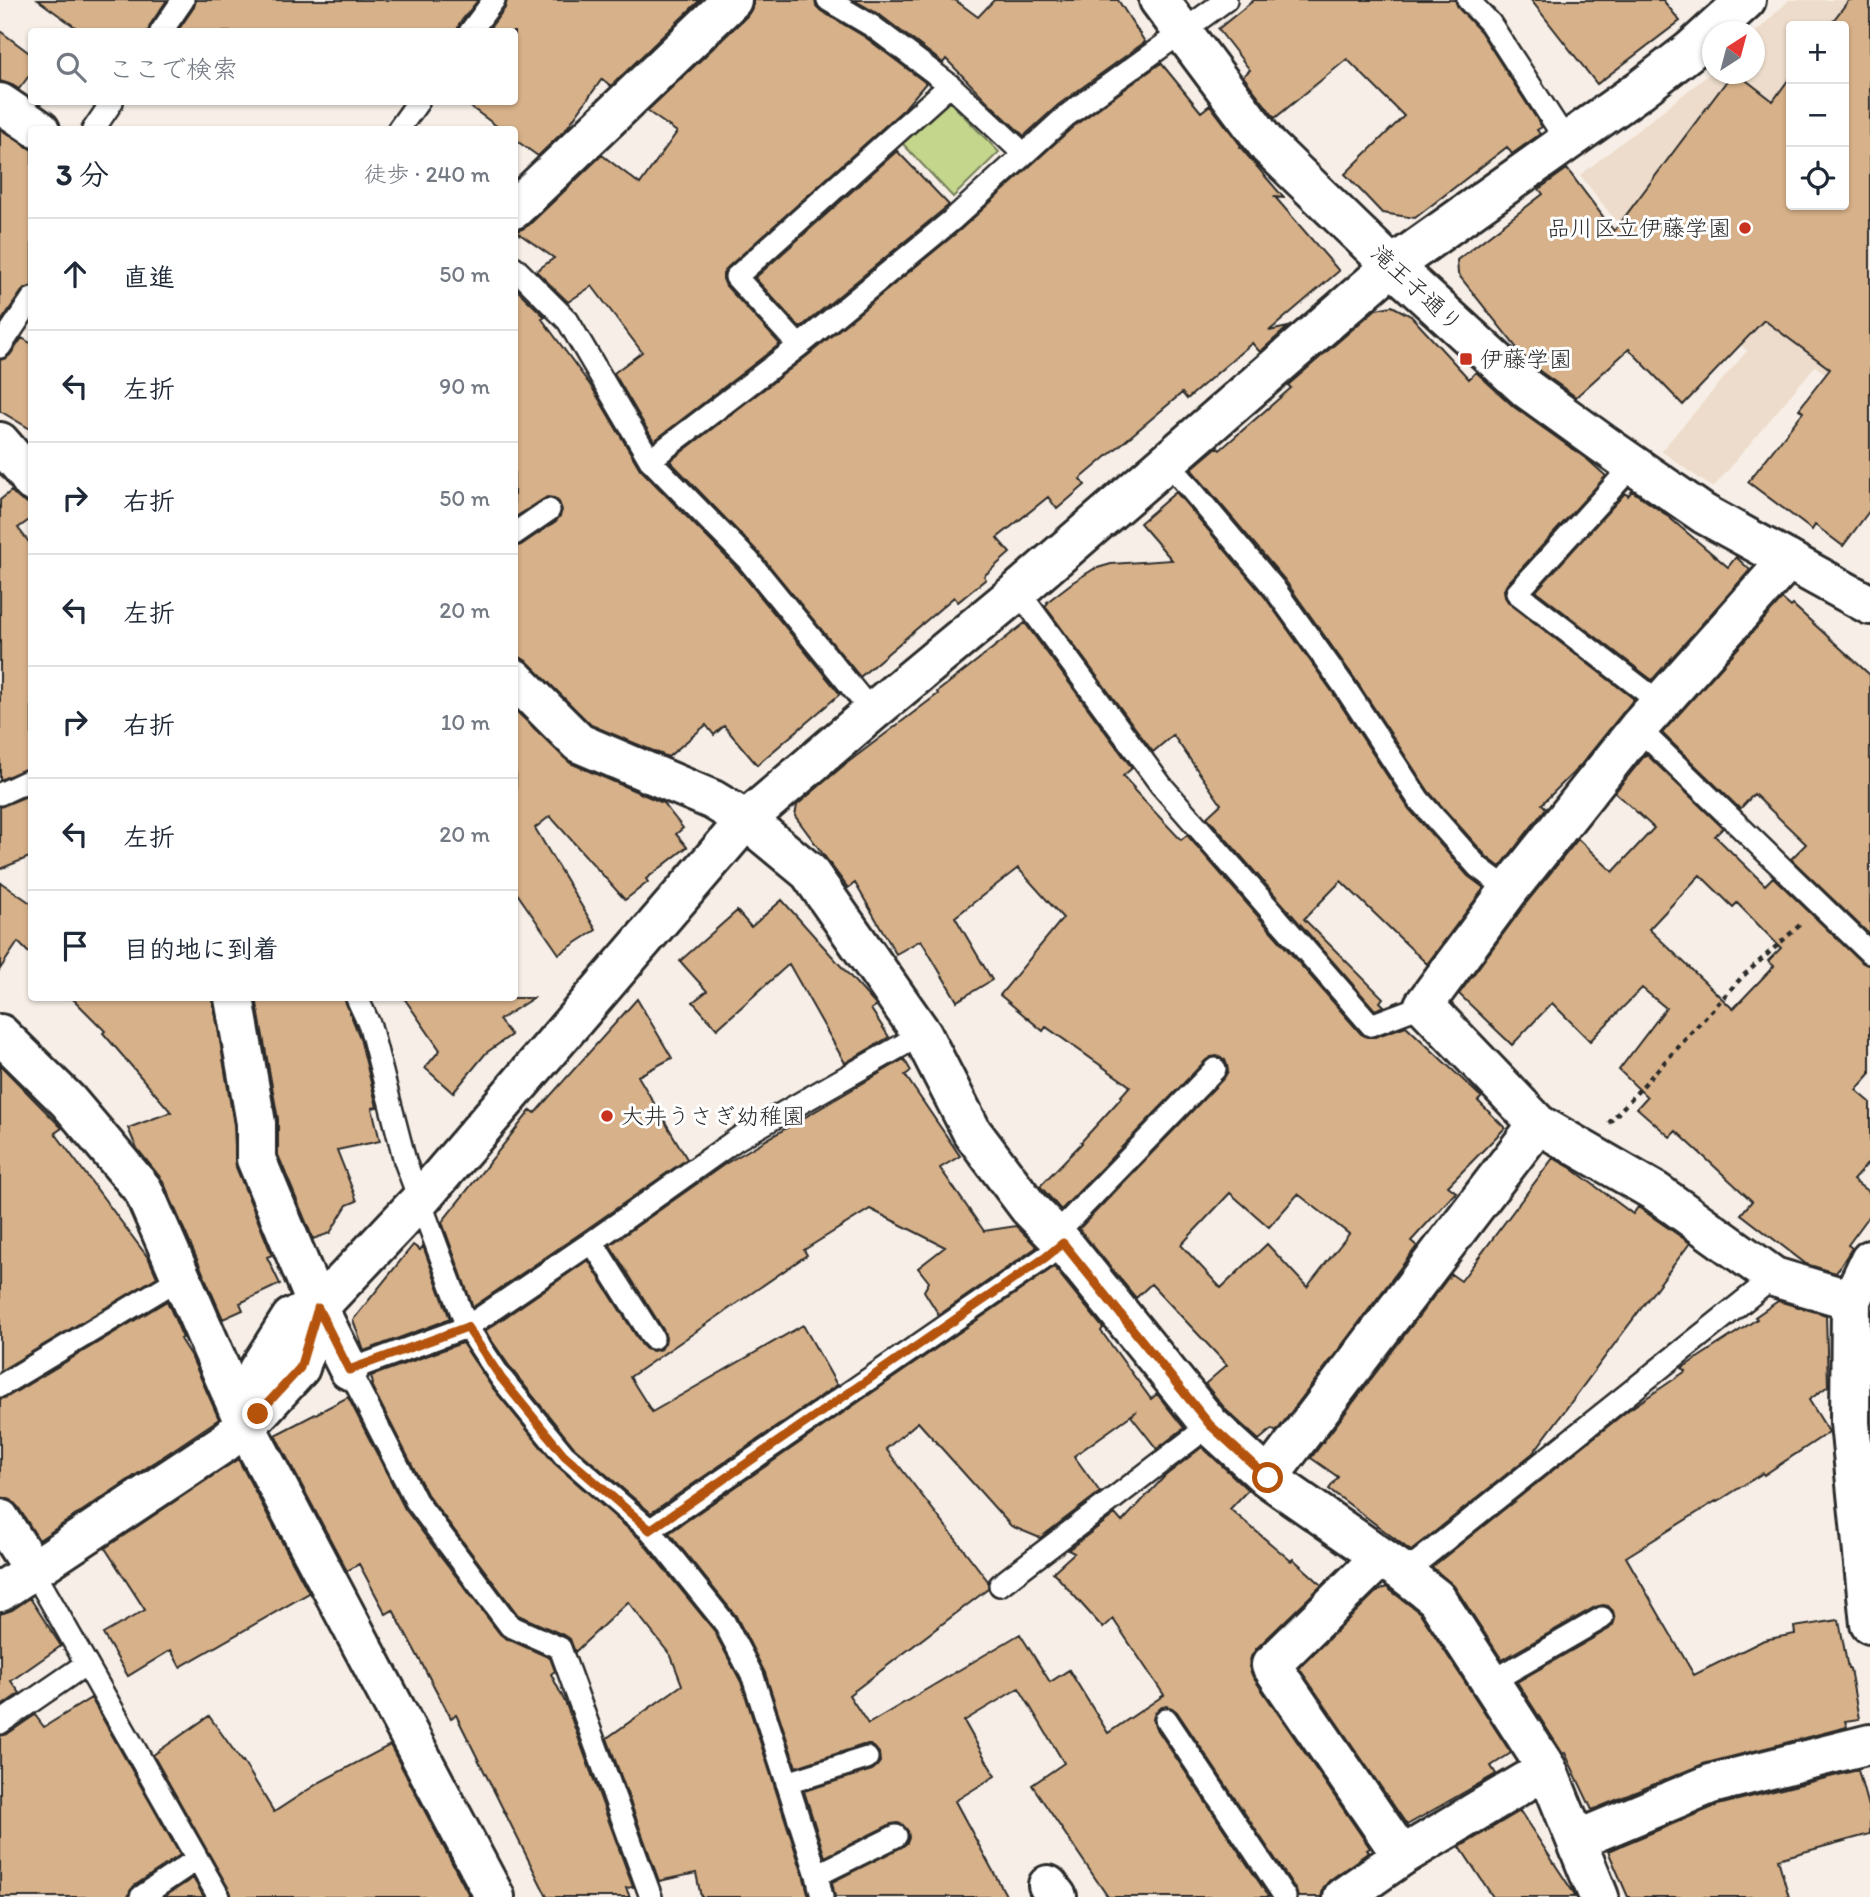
<!DOCTYPE html>
<html lang="ja">
<head>
<meta charset="utf-8">
<style>
	:root { --surface:#fff; --page:#f6f6f7; --text:#1f2937; --muted:#747a83; --line:#e0e1e3 }
	body { margin:0; font-family:Itim,"Klee One",sans-serif; background:var(--page); color:var(--text) }
	.controls { position:absolute; right:21px; top:21px; display:grid; overflow:hidden; border-radius:7px; box-shadow:0 2px 5px #0004 }
	.controls button { width:63px; height:63px; display:grid; place-items:center; padding:0; border:0; border-bottom:2px solid var(--line); background:var(--surface); color:var(--text); font:35px sans-serif }
	.compass { position:absolute; left:1702px; top:21px; width:63px; height:63px; border-radius:50%; background:var(--surface); box-shadow:0 2px 5px #0004; rotate:36deg }
	.stop { position:absolute; width:21px; height:21px; margin:-16px; border:5px solid #b45309; border-radius:50%; background:#fff }
	.stop.end { background:#b45309; border-color:#fff; box-shadow:0 2px 7px #0008 }
	.list { margin:0; padding:0; list-style:none }
	h2 { display:flex; justify-content:space-between; align-items:center; height:91px; margin:0; padding:0 28px; font-size:30px }
	h2 small { font-size:23px; font-weight:400; color:var(--muted) }
	.list li { display:grid; grid-template-columns:46px 1fr auto; gap:21px; align-items:center; box-sizing:border-box; height:112px; padding:0 28px; border-top:2px solid var(--line) }
	.list b { display:block; font-size:26px; white-space:nowrap }
	.list em { font-size:23px; font-style:normal; color:var(--muted) }
	.icon { flex:none; width:38px; height:38px; fill:none; stroke:currentColor; stroke-width:2; stroke-linecap:round; stroke-linejoin:round }
	.map { position:relative; flex:none; width:1870px; height:1897px; overflow:hidden }
	.search { position:absolute; background:var(--surface); box-shadow:0 2px 5px #0004; left:28px; top:28px; width:490px; height:77px; display:flex; align-items:center; gap:18px; box-sizing:border-box; padding:0 24px; border-radius:7px; color:var(--muted); font-size:26px }
	.panel { position:absolute; background:var(--surface); box-shadow:0 2px 5px #0004; left:28px; top:126px; width:490px; height:875px; border-radius:7px }
	.map>svg:first-child { display:block }
	.built { fill:#eddccb; fill-rule:evenodd }
	.green { fill:#c3d68b; stroke:#77805b; stroke-width:2 }
	.building { fill:#d7b189; stroke:#2b2b2b; stroke-width:2; fill-rule:evenodd }
	.lines { fill:none; stroke-linecap:round; stroke-linejoin:round }
	.lane-casing { stroke:#2b2b2b; stroke-width:26 }
	.street-casing { stroke:#2b2b2b; stroke-width:44 }
	.secondary-casing { stroke:#2b2b2b; stroke-width:44 }
	.path { stroke:#2b2b2b; stroke-width:4.5; stroke-dasharray:5 5; stroke-linecap:butt }
	.lane { stroke:#fff; stroke-width:21 }
	.street { stroke:#fff; stroke-width:38 }
	.secondary { stroke:#fff; stroke-width:38 }
	.route { stroke:#b45309; stroke-width:9 }
	.poi-dot { fill:#c8321e; stroke:#fff; stroke-width:2.5 }
	.labels { text-anchor:middle; dominant-baseline:central; stroke-width:6; stroke-linejoin:round; paint-order:stroke }
	.poi-label { font-size:23px; fill:#2b2b2b; stroke:#fff; text-anchor:start }
	.street-label { font-size:23px; fill:#2b2b2b; stroke:#fff }
</style>
</head>
<body>
<div class="map">
<svg width="1870" height="1897" viewBox="0 0 1870 1897">
	<rect width="100%" height="100%" fill="#f7efe7"/>
	<filter id="ink" filterUnits="userSpaceOnUse"><feTurbulence type="fractalNoise" baseFrequency=".0143" numOctaves="2"/><feDisplacementMap in="SourceGraphic" scale="14" xChannelSelector="R" yChannelSelector="G"/><feConvolveMatrix kernelMatrix="1 2 1 2 8 2 1 2 1" color-interpolation-filters="sRGB"/></filter>
	<g filter="url(#ink)">
		<!-- built -->
		<path class="built" d="M 1789,0 L 1870,0 L 1870,407 L 1815,366 L 1713,488 L 1661,451 L 1747,351 L 1639,251 L 1580,175 L 1712,72 L 1713,74 L 1755,74 L 1755,33 ZM 1791,26 L 1844,26 L 1844,205 L 1791,205 Z"/>
		<!-- green -->
		<path class="green" d="M 948,100 L 999,152 L 953,197 L 902,143 Z"/>
		<!-- building -->
		<path class="building" d="M 38,0 L 167,0 L 150,25 L 148,32 L 82,32 Z
			M 196,0 L 478,0 L 459,24 L 457,32 L 177,32 L 194,7 Z
			M 507,0 L 700,0 L 611,86 L 602,79 L 566,129 L 538,156 L 514,139 L 514,130 L 502,130 L 464,102 L 514,102 L 514,32 L 487,32 L 505,8 Z
			M 753,0 L 815,0 L 816,6 L 821,11 L 865,37 L 926,83 L 904,109 L 727,268 L 723,274 L 723,279 L 726,286 L 780,344 L 654,441 L 614,373 L 642,352 L 592,286 L 568,302 L 536,271 L 554,258 L 517,232 L 529,225 L 602,155 L 640,184 L 677,132 L 647,111 L 747,16 L 753,7 Z
			M 854,0 L 955,0 L 978,17 L 994,0 L 1118,0 L 1145,42 L 1058,105 L 1024,136 L 988,102 L 946,59 L 943,63 L 880,15 Z
			M 1254,0 L 1455,0 L 1459,9 L 1480,31 L 1542,127 L 1537,130 L 1540,134 L 1512,154 L 1507,147 L 1415,218 L 1382,213 L 1345,174 L 1404,116 L 1347,59 L 1275,118 L 1243,76 L 1250,70 L 1218,29 Z
			M 1531,0 L 1663,0 L 1680,21 L 1597,84 Z
			M 1849,0 L 1870,0 L 1870,510 L 1843,546 L 1815,525 L 1812,530 L 1748,482 L 1803,412 L 1799,409 L 1830,369 L 1764,320 L 1683,405 L 1629,349 L 1576,397 L 1541,372 L 1524,357 L 1458,274 L 1457,260 L 1543,194 L 1539,189 L 1567,169 L 1614,231 L 1732,74 L 1738,74 L 1773,101 L 1791,76 L 1791,205 L 1844,205 L 1844,26 L 1829,26 Z
			M 0,31 L 32,55 L 32,72 L 19,89 L 12,85 L 0,81 Z
			M 1161,63 L 1201,112 L 1210,105 L 1241,146 L 1240,147 L 1284,198 L 1275,197 L 1339,271 L 1269,331 L 1288,327 L 1260,352 L 1252,343 L 1187,399 L 1182,393 L 1080,479 L 1085,485 L 1057,509 L 1048,497 L 997,538 L 1010,553 L 984,576 L 986,579 L 958,602 L 954,597 L 860,677 L 758,552 L 670,461 L 807,356 L 960,230 L 1074,126 Z
			M 0,129 L 32,150 L 32,286 L 22,291 L 0,323 Z
			M 897,151 L 949,205 L 800,328 L 755,278 Z
			M 514,287 L 545,317 L 542,319 L 593,389 L 640,469 L 738,569 L 840,694 L 757,765 L 724,726 L 714,735 L 706,725 L 668,757 L 591,725 L 529,663 L 520,657 L 514,657 L 514,547 L 521,545 L 556,521 L 560,516 L 562,510 L 559,502 L 554,498 L 547,497 L 514,518 Z
			M 1392,306 L 1411,316 L 1469,379 L 1476,372 L 1514,407 L 1588,460 L 1606,476 L 1507,584 L 1504,590 L 1505,597 L 1509,603 L 1634,699 L 1580,766 L 1542,804 L 1546,808 L 1500,867 L 1487,857 L 1429,792 L 1355,679 L 1285,580 L 1191,469 L 1217,447 L 1220,450 L 1291,388 L 1288,385 L 1376,309 Z
			M 22,338 L 32,344 L 32,430 L 0,411 L 0,360 L 6,358 L 10,355 Z
			M 11,491 L 22,501 L 32,504 L 32,518 L 18,528 L 32,546 L 32,766 L 0,780 L 0,500 Z
			M 1632,491 L 1665,514 L 1728,567 L 1736,557 L 1750,570 L 1652,680 L 1536,591 L 1625,493 L 1628,496 Z
			M 1176,492 L 1264,596 L 1333,693 L 1409,809 L 1468,876 L 1484,888 L 1427,964 L 1341,881 L 1304,919 L 1383,998 L 1380,1002 L 1384,1006 L 1375,1010 L 1207,817 L 1221,804 L 1173,735 L 1153,752 L 1045,606 L 1048,603 L 1047,602 L 1073,582 L 1094,569 L 1111,564 L 1172,560 L 1140,523 Z
			M 1782,599 L 1791,607 L 1793,605 L 1870,675 L 1870,935 L 1791,859 L 1806,844 L 1754,794 L 1740,809 L 1662,733 Z
			M 1025,623 L 1132,768 L 1123,776 L 1134,788 L 1133,789 L 1181,840 L 1187,835 L 1361,1034 L 1367,1037 L 1375,1037 L 1406,1026 L 1479,1095 L 1482,1097 L 1478,1101 L 1505,1128 L 1448,1186 L 1456,1192 L 1411,1241 L 1417,1246 L 1276,1432 L 1272,1429 L 1259,1440 L 1226,1410 L 1205,1384 L 1227,1365 L 1151,1284 L 1136,1298 L 1079,1229 L 1224,1078 L 1228,1071 L 1227,1065 L 1225,1060 L 1217,1056 L 1211,1057 L 1206,1060 L 1061,1210 L 1040,1186 L 1082,1143 L 1081,1142 L 1122,1097 L 1121,1096 L 1130,1086 L 1046,1027 L 1043,1031 L 1000,995 L 1063,918 L 1018,868 L 955,917 L 992,980 L 957,1001 L 921,940 L 896,954 L 855,883 L 848,888 L 795,816 L 797,805 L 843,766 L 938,694 L 937,692 ZM 1230,1193 L 1269,1227 L 1298,1194 L 1349,1234 L 1307,1287 L 1267,1244 L 1221,1288 L 1181,1245 Z
			M 514,709 L 570,763 L 663,803 L 683,828 L 676,834 L 687,847 L 646,879 L 648,882 L 625,900 L 550,816 L 535,828 L 596,930 L 559,954 L 514,889 L 516,774 L 514,773 Z
			M 1646,754 L 1723,828 L 1715,836 L 1765,885 L 1773,877 L 1861,962 L 1870,966 L 1870,1074 L 1856,1090 L 1870,1102 L 1870,1161 L 1853,1180 L 1870,1193 L 1870,1215 L 1848,1245 L 1852,1248 L 1836,1273 L 1806,1264 L 1741,1214 L 1752,1201 L 1676,1131 L 1670,1137 L 1637,1108 L 1647,1097 L 1619,1070 L 1666,1008 L 1642,988 L 1590,1041 L 1552,1003 L 1512,1045 L 1459,994 L 1526,903 L 1578,839 L 1613,872 L 1654,828 L 1615,792 ZM 1700,875 L 1733,907 L 1737,903 L 1781,948 L 1768,961 L 1774,966 L 1733,1009 L 1649,929 Z
			M 32,794 L 32,856 L 0,869 L 0,807 Z
			M 0,882 L 32,904 L 32,956 L 18,942 L 0,969 Z
			M 782,900 L 874,1003 L 876,1006 L 871,1009 L 889,1037 L 845,1063 L 789,964 L 717,1029 L 693,1002 L 707,991 L 680,961 L 737,911 L 751,927 Z
			M 72,998 L 213,998 L 234,1125 L 236,1167 L 272,1255 L 267,1257 L 280,1284 L 240,1303 L 243,1310 L 223,1319 L 163,1181 L 136,1147 L 128,1128 L 171,1112 L 103,1033 L 105,1031 Z
			M 256,998 L 344,998 L 360,1038 L 377,1107 L 372,1108 L 380,1141 L 337,1150 L 357,1201 L 347,1205 L 330,1233 L 313,1239 L 278,1155 L 278,1119 Z
			M 404,998 L 533,998 L 499,1020 L 511,1035 L 486,1053 L 453,1093 L 425,1068 L 440,1050 Z
			M 637,999 L 672,1058 L 638,1076 L 687,1159 L 584,1231 L 473,1307 L 442,1222 L 531,1110 L 535,1113 Z
			M 904,1059 L 911,1071 L 905,1075 L 960,1156 L 940,1168 L 984,1231 L 1016,1226 L 1037,1247 L 939,1315 L 924,1291 L 929,1282 L 918,1268 L 945,1247 L 870,1209 L 804,1250 L 807,1255 L 630,1377 L 652,1412 L 803,1325 L 837,1385 L 651,1513 L 573,1446 L 512,1370 L 485,1331 L 588,1260 L 642,1345 L 646,1349 L 653,1351 L 661,1349 L 665,1343 L 666,1338 L 664,1331 L 610,1245 L 725,1164 Z
			M 0,1065 L 62,1128 L 55,1133 L 149,1259 L 157,1277 L 0,1371 Z
			M 1553,1158 L 1571,1168 L 1633,1214 L 1638,1207 L 1690,1243 L 1533,1453 L 1411,1551 L 1329,1489 L 1338,1477 L 1311,1458 L 1451,1274 L 1461,1281 Z
			M 413,1245 L 420,1250 L 423,1246 L 450,1319 L 364,1351 L 353,1320 Z
			M 1054,1267 L 1103,1328 L 1101,1331 L 1151,1399 L 1157,1394 L 1184,1428 L 1157,1449 L 1131,1416 L 1137,1411 L 1074,1456 L 1100,1492 L 1040,1538 L 1011,1526 L 918,1422 L 886,1449 L 988,1581 L 988,1589 L 849,1695 L 868,1724 L 1020,1634 L 1050,1682 L 1069,1670 L 1108,1733 L 1164,1695 L 1113,1619 L 1103,1628 L 1053,1572 L 1074,1553 L 1068,1550 L 1115,1514 L 1122,1522 L 1165,1476 L 1202,1447 L 1248,1490 L 1230,1509 L 1291,1561 L 1293,1559 L 1322,1585 L 1256,1649 L 1251,1657 L 1249,1667 L 1253,1677 L 1370,1848 L 1367,1850 L 1369,1852 L 1330,1880 L 1324,1887 L 1321,1897 L 1298,1897 L 1296,1890 L 1177,1712 L 1172,1708 L 1166,1706 L 1159,1708 L 1155,1713 L 1153,1719 L 1155,1726 L 1269,1897 L 1108,1897 L 1032,1785 L 1064,1763 L 1019,1688 L 964,1721 L 995,1776 L 955,1801 L 1007,1897 L 835,1897 L 832,1882 L 902,1847 L 907,1843 L 909,1838 L 908,1831 L 903,1825 L 898,1823 L 891,1824 L 825,1857 L 804,1791 L 872,1770 L 877,1766 L 880,1762 L 879,1753 L 875,1748 L 871,1745 L 863,1745 L 796,1767 L 765,1673 L 736,1616 L 669,1533 Z
			M 167,1301 L 183,1338 L 180,1339 L 192,1358 L 219,1419 L 39,1540 L 18,1507 L 11,1500 L 0,1497 L 0,1399 L 7,1397 Z
			M 1778,1301 L 1826,1315 L 1828,1386 L 1809,1400 L 1829,1432 L 1764,1475 L 1763,1473 L 1717,1502 L 1716,1501 L 1626,1557 L 1694,1675 L 1764,1640 L 1795,1634 L 1794,1627 L 1839,1620 L 1848,1669 L 1850,1669 L 1859,1719 L 1845,1721 L 1847,1727 L 1703,1764 L 1592,1810 L 1565,1753 L 1563,1754 L 1517,1682 L 1609,1629 L 1613,1625 L 1615,1619 L 1613,1611 L 1608,1606 L 1603,1605 L 1595,1607 L 1502,1660 L 1454,1586 L 1432,1567 L 1627,1411 L 1686,1371 L 1682,1368 L 1757,1319 L 1755,1317 Z
			M 462,1343 L 491,1386 L 554,1463 L 640,1539 L 713,1629 L 741,1682 L 804,1878 L 809,1897 L 701,1897 L 696,1873 L 659,1881 L 607,1738 L 682,1685 L 671,1656 L 628,1602 L 575,1652 L 570,1639 L 566,1636 L 518,1615 L 427,1494 L 371,1385 L 373,1384 L 371,1376 Z
			M 348,1397 L 405,1509 L 500,1634 L 505,1638 L 550,1658 L 555,1671 L 551,1674 L 566,1704 L 633,1887 L 626,1888 L 630,1897 L 547,1897 L 456,1715 L 451,1718 L 393,1610 L 386,1614 L 359,1564 L 347,1571 L 275,1435 Z
			M 238,1459 L 309,1593 L 180,1667 L 171,1650 L 128,1676 L 103,1634 L 145,1610 L 105,1548 Z
			M 1386,1587 L 1420,1613 L 1511,1753 L 1491,1766 L 1496,1774 L 1407,1825 L 1299,1668 L 1375,1593 Z
			M 30,1598 L 61,1646 L 11,1681 L 20,1693 L 0,1707 L 0,1614 L 12,1610 Z
			M 91,1698 L 180,1855 L 134,1886 L 130,1891 L 128,1897 L 0,1897 L 0,1736 L 7,1734 L 35,1715 L 44,1727 Z
			M 209,1716 L 242,1762 L 243,1761 L 274,1812 L 320,1782 L 390,1745 L 470,1897 L 232,1897 L 230,1891 L 153,1755 Z
			M 1858,1770 L 1870,1814 L 1870,1834 L 1778,1859 L 1789,1897 L 1628,1897 L 1608,1851 L 1718,1805 Z
			M 1520,1811 L 1573,1892 L 1575,1897 L 1493,1897 L 1460,1847 Z
			M 193,1878 L 204,1897 L 164,1897 Z"/>
		<g class="lines">
			<!-- lane casing -->
			<g class="lane-casing">
				<path id="lane" d="M 828,0 L 872,26 L 950,85 L 1024,154
					M 1468,0 L 1490,23 L 1567,142
					M 161,32 L 183,0
					M 470,32 L 494,0
					M 93,130 L 112,102
					M 398,130 L 418,102
					M 514,267 L 568,321 L 650,460 L 748,560 L 872,712
					M 799,346 L 736,277 L 950,85
					M 0,347 L 32,299
					M 650,460 L 799,346 L 952,220 L 1066,116 L 1226,0
					M 1167,461 L 1274,588 L 1344,686 L 1419,800 L 1478,867 L 1509,890
					M 1633,465 L 1517,593 L 1659,702
					M 514,534 L 549,510
					M 1018,591 L 1161,785 L 1371,1025 L 1424,1005
					M 1638,728 L 1870,953
					M 0,794 L 32,779
					M 357,998 L 370,1026 L 405,1161 L 467,1327 L 501,1378 L 564,1455 L 650,1530 L 724,1622 L 753,1677 L 817,1875 L 822,1897
					M 1055,1235 L 1215,1069
					M 592,1242 L 653,1338
					M 0,1386 L 180,1278
					M 650,1530 L 1046,1257 L 1063,1243
					M 33,1570 L 219,1897
					M 1404,1573 L 1774,1277
					M 1000,1585 L 1210,1425
					M 1491,1682 L 1602,1618
					M 1166,1719 L 1285,1897
					M 0,1723 L 86,1664
					M 787,1783 L 867,1758
					M 817,1875 L 896,1836
					M 141,1897 L 197,1859
					M 651,1897 L 560,1648 L 510,1626 L 416,1501 L 349,1370 L 467,1327 L 592,1242 L 737,1139 L 922,1034"/>
			</g>
			<!-- street casing -->
			<g class="street-casing">
				<path id="street" d="M 0,103 L 40,130
					M 514,209 L 732,0
					M 0,442 L 24,470 L 32,482
					M 1788,560 L 1638,728 L 1509,890 L 1424,1005 L 1538,1124 L 1656,1192 L 1774,1277 L 1851,1300
					M 514,678 L 579,743 L 713,800 L 746,820 L 809,872 L 922,1034 L 972,1132 L 1029,1208 L 1063,1243 L 1210,1425 L 1268,1478 L 1404,1573 L 1436,1598 L 1547,1769 L 1599,1897
					M 234,998 L 256,1123 L 256,1159 L 318,1308 L 349,1370
					M 0,1034 L 68,1101 L 143,1190 L 245,1425 L 495,1897
					M 1870,1260 L 1851,1300 L 1850,1423 L 1870,1624
					M 245,1425 L 258,1370 L 291,1318 L 318,1308
					M 1268,1478 L 1538,1124
					M 0,1519 L 33,1570
					M 1381,1557 L 1271,1665 L 1402,1856
					M 0,1592 L 224,1443 L 258,1414 L 300,1368 L 318,1308
					M 1577,1840 L 1711,1784 L 1870,1744
					M 1048,1885 L 1057,1897
					M 1343,1897 L 1402,1856 L 1547,1769"/>
			</g>
			<!-- secondary casing -->
			<g class="secondary-casing">
				<path id="secondary" d="M 1159,0 L 1268,146 L 1392,266 L 1527,389 L 1603,444 L 1704,514 L 1870,605
					M 318,1308 L 421,1199 L 746,820 L 872,712 L 1018,591 L 1392,266 L 1641,89 L 1691,50 L 1746,0"/>
			</g>
			<!-- path -->
			<path class="path" d="M 1609,1123 L 1743,976 L 1800,925"/>
			<!-- lane -->
			<use href="#lane" class="lane"/>
			<!-- street -->
			<use href="#street" class="street"/>
			<!-- secondary -->
			<use href="#secondary" class="secondary"/>
		</g>
	</g>
	<g class="lines" filter="url(#ink)">
		<!-- route -->
		<path class="route" d="M 258,1414 L 300,1368 L 318,1308 L 349,1370 L 467,1327 L 501,1378 L 564,1455 L 650,1530 L 1046,1257 L 1063,1243 L 1210,1425 L 1268,1478"/>
	</g>
	<!-- markers -->
	<g class="poi-dot">
		<circle cx="1745" cy="228" r="7"/>
		<rect x="1459" y="352" width="14" height="14" rx="3.5"/>
		<circle cx="607" cy="1116" r="7"/>
	</g>
	<g class="labels">
		<!-- poi labels -->
		<g class="poi-label">
			<text x="1731" y="228" text-anchor="end">品川区立伊藤学園</text>
			<text x="1480" y="359">伊藤学園</text>
			<text x="621" y="1116">大井うさぎ幼稚園</text>
		</g>
		<!-- street labels -->
		<g class="street-label">
			<text transform="translate(1417 288) rotate(43)">滝王子通り</text>
		</g>
	</g>
</svg>
<div class="controls">
<button>+</button>
<button>−</button>
<button><svg class="icon" aria-label="locate" viewBox="0 0 24 24"><circle cx="12" cy="12" r="6"/><path d="M12 2v4M12 18v4M2 12h4M18 12h4"/></svg></button>
</div>
<svg class="compass" viewBox="-18 -18 36 36"><path d="M0-13l5 13h-10z" fill="#e53935"/><path d="M0 13l5-13h-10z" fill="#747a83"/></svg>
<div class="stop" style="left:1268px;top:1478px"></div>
<div class="stop end" style="left:258px;top:1414px"></div>
<div class="search"><svg class="icon" aria-label="search" viewBox="0 0 24 24"><circle cx="10" cy="10" r="6"/><path d="M15 15l6 6"/></svg>ここで検索</div>
<section class="panel">
<h2>3 分<small>徒歩 · 240 m</small></h2>
<ul class="list">
<li><svg class="icon" aria-label="ahead" viewBox="0 0 24 24"><path d="M12 20V5M6 11l6-6 6 6"/></svg><div><b>直進</b></div><em>50 m</em></li>
<li><svg class="icon" aria-label="left" viewBox="0 0 24 24"><path d="M17 20v-9H6M10 6l-5 5 5 5"/></svg><div><b>左折</b></div><em>90 m</em></li>
<li><svg class="icon" aria-label="right" viewBox="0 0 24 24"><path d="M7 20v-9h11M14 6l5 5-5 5"/></svg><div><b>右折</b></div><em>50 m</em></li>
<li><svg class="icon" aria-label="left" viewBox="0 0 24 24"><path d="M17 20v-9H6M10 6l-5 5 5 5"/></svg><div><b>左折</b></div><em>20 m</em></li>
<li><svg class="icon" aria-label="right" viewBox="0 0 24 24"><path d="M7 20v-9h11M14 6l5 5-5 5"/></svg><div><b>右折</b></div><em>10 m</em></li>
<li><svg class="icon" aria-label="left" viewBox="0 0 24 24"><path d="M17 20v-9H6M10 6l-5 5 5 5"/></svg><div><b>左折</b></div><em>20 m</em></li>
<li><svg class="icon" aria-label="arrive" viewBox="0 0 24 24"><path d="M6 21V4h12l-3 4 3 4H6"/></svg><div><b>目的地に到着</b></div></li>
</ul>
</section>
</div>
</body>
</html>
